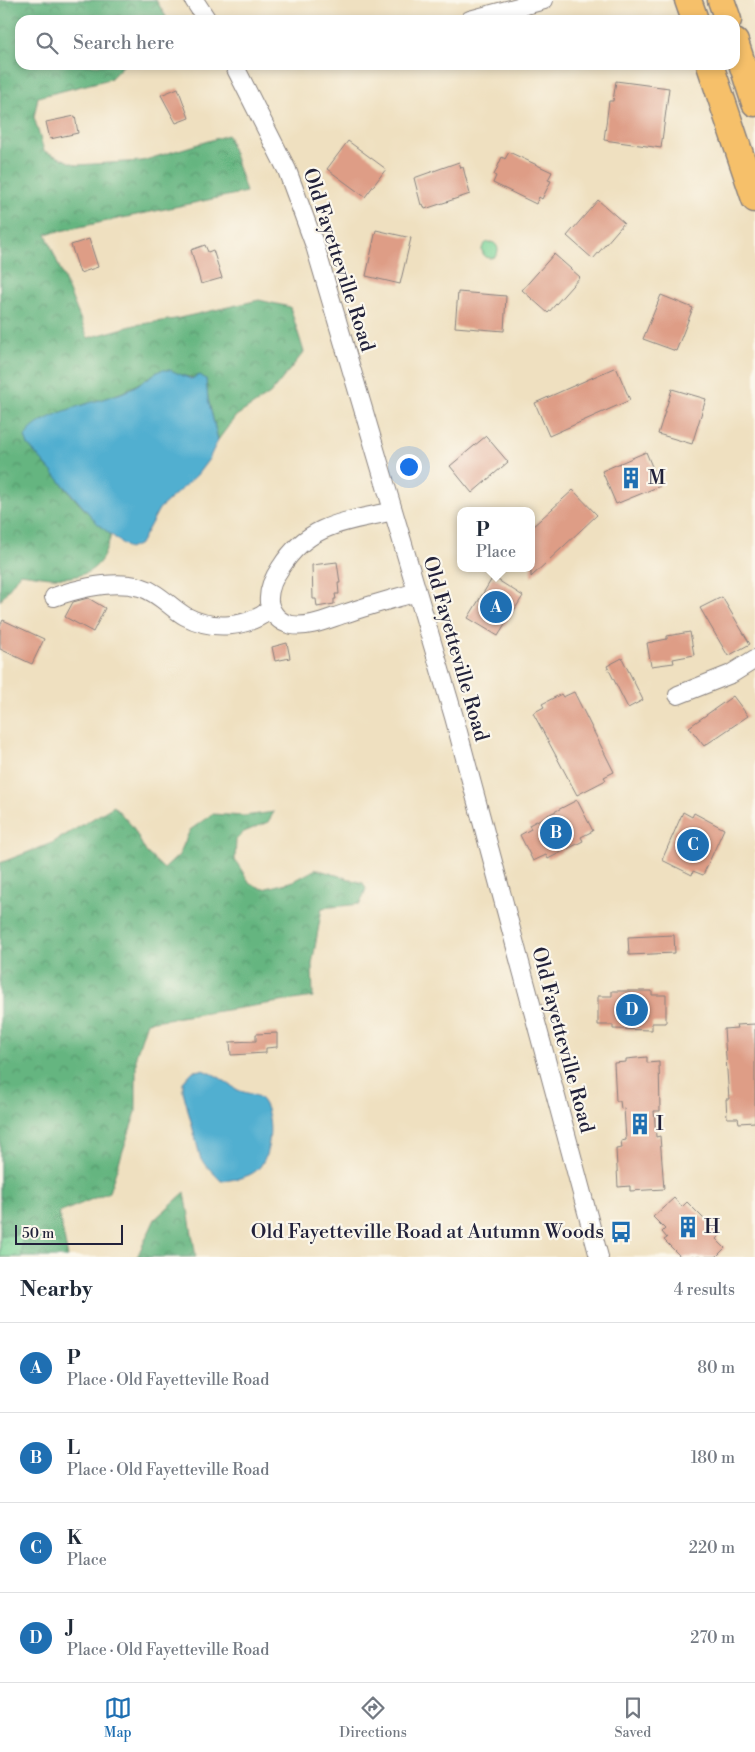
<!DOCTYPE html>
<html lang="en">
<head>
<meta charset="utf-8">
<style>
	:root { --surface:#fff; --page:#f2f2f3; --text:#1f2937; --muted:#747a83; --line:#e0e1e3; --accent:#1f6fb2 }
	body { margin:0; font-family:"Libre Bodoni",serif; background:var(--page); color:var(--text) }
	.scale { position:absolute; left:15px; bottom:12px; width:108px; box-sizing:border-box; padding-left:5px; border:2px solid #22223b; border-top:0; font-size:14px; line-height:18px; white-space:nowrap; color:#22223b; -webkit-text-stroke:4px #fbf7ec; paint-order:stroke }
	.you { position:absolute; left:408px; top:466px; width:18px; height:18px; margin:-12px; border:4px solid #fff; border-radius:50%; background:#1a73e8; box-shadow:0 0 0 8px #1a73e833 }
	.badge { display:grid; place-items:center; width:32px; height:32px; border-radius:50%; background:var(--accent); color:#fff; font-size:16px; font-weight:700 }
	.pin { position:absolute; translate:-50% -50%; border:2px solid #fff; box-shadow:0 1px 5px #0006 }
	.popup { position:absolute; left:457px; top:507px; width:78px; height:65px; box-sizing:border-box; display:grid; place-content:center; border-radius:10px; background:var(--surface); filter:drop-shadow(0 1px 4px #0005); font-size:16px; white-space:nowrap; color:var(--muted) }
	.popup b { font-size:19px; color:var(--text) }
	.popup::after { content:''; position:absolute; left:50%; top:100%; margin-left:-10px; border:10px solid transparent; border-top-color:var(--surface) }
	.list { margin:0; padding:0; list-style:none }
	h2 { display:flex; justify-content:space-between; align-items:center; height:65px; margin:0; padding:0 20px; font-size:21px }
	h2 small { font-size:16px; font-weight:400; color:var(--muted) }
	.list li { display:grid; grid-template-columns:32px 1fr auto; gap:15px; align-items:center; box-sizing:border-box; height:90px; padding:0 20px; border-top:1px solid var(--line) }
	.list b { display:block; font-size:19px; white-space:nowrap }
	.list p { margin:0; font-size:16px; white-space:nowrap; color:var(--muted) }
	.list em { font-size:16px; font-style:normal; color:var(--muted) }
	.icon { flex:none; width:28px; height:28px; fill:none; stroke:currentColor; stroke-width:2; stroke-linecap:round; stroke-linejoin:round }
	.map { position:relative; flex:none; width:755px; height:1257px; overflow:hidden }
	.search { position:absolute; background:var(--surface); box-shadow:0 2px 8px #0003; left:15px; right:15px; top:15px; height:55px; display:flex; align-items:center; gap:12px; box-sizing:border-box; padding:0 18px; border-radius:15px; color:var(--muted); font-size:19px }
	.sheet { height:425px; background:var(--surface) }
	nav { display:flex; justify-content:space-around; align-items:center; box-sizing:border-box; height:70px; border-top:1px solid var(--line); background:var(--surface); font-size:14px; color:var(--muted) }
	nav a { display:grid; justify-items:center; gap:2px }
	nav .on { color:var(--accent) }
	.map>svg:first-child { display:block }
	.forest { fill:url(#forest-crowns); stroke:#446c5e }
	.park { fill:url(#park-crowns); stroke:#4f7a69 }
	.water { fill:#51afd0; stroke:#3a6886 }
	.building { fill:#de9d86 }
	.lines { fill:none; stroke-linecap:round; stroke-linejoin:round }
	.minor-casing { stroke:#88817e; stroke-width:20 }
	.highway-casing { stroke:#88817e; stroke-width:29 }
	.minor { stroke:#fff; stroke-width:18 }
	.highway { stroke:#f6c06b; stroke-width:26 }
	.labels { text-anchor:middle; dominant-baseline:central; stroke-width:4.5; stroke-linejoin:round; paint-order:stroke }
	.street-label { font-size:20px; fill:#22223b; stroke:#fbf7ec }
	.poi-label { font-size:20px; fill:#22223b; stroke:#fbf7ec; text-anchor:start }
</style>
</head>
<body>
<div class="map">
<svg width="755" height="1257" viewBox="0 0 755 1257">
	<defs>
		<pattern id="forest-crowns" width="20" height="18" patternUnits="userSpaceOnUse" patternTransform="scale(1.25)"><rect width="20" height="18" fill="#65b580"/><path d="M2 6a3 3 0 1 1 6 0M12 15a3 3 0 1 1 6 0" fill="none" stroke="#53936a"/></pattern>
		<pattern id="park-crowns" width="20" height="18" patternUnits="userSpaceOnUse" patternTransform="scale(1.25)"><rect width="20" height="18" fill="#7cd397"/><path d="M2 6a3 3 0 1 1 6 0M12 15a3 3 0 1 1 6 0" fill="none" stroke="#6bb583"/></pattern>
	</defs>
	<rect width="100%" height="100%" fill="#fbf7ec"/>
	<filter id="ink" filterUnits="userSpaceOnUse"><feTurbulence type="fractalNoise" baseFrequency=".02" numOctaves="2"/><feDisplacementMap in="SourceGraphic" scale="10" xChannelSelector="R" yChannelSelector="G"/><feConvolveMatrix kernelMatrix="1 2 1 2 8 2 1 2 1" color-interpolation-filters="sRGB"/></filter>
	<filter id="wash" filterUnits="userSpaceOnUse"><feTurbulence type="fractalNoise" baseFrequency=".0096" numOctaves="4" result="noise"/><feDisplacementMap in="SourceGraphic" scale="20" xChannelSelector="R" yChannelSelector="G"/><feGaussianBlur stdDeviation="1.12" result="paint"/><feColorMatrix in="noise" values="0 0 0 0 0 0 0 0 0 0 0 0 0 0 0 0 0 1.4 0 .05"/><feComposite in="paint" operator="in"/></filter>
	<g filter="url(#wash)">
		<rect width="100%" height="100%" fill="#efe0c0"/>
		<!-- forest -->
		<path class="forest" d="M 0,0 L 156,0 L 168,20 L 20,20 L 20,65 L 124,65 L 110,79 L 38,97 L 34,117 L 44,151 L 77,165 L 142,161 L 228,135 L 246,192 L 46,234 L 88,338 L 135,325 L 175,319 L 259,300 L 290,307 L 304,352 L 270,394 L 236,416 L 218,440 L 208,399 L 206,379 C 190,379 176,373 161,370 L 126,391 L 44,420 C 47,437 49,456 55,473 C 59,484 101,527 111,535 C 109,542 106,551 103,557 C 86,587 47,576 20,573 L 0,601 Z
			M 114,806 L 132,826 L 146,852 L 164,869 L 179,855 L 190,830 L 212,814 L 244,816 L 274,812 L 268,822 L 244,832 L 236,840 L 235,860 L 250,883 L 263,889 L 294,881 L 316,869 L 363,883 L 366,889 L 360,904 L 322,908 L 312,964 L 313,997 L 147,1022 L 136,1055 L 136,1112 L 109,1192 L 59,1213 L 68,1257 L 0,1257 L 0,863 L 52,843 Z
			M 185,1192 L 196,1257 L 137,1257 L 155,1219 Z"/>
		<!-- park -->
		<path class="park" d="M482 250a8 8 0 1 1 16 0a8 8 0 1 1-16 0Z
			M 0,1235 L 22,1235 L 22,1257 L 0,1257 Z"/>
		<!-- water -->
		<path class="water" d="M 161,370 L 170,370 L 191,379 L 200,375 L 206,379 L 208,399 L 218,440 L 209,459 L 197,475 L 159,509 L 140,544 L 129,549 L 99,525 L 28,445 L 25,437 C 37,413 99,402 124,392 C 137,386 149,377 161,370 Z
			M 202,1070 C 221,1076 223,1081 238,1090 C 245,1093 255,1094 260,1098 C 275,1111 272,1157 257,1170 C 248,1178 232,1180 221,1181 L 201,1160 L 183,1091 L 183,1082 L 193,1071 Z"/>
		<g id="blocks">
			<!-- building -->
			<path class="building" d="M 616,81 L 669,88 L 661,148 L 604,140 L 609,101 L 613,101 Z
				M 178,88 L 189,118 L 176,123 L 161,95 Z
				M 75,116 L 78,133 L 50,139 L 46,122 Z
				M 348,141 L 386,169 L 365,197 L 327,169 Z
				M 509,152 L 552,172 L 548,180 L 551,181 L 542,199 L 539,197 L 536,204 L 493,183 L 496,176 L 494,175 L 502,157 L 505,159 Z
				M 459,162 L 461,168 L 463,167 L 470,194 L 425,209 L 423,204 L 421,205 L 414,178 Z
				M 598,200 L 624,223 L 593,259 L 567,236 Z
				M 376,230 L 411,238 L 400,284 L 366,276 Z
				M 89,239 L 98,267 L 80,273 L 71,245 Z
				M 205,245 L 208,252 L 213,250 L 222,278 L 201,284 L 191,250 Z
				M 554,254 L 580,277 L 548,313 L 522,290 Z
				M 458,292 L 506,296 L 504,331 L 455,327 Z
				M 661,295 L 693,308 L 676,351 L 643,339 Z
				M 616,367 L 630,400 L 549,436 L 535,403 Z
				M 672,389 L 706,399 L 692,444 L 658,434 Z
				M 486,436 L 508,462 L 472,493 L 450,466 Z
				M 646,452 L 660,486 L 616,504 L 602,471 Z
				M 573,490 L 597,515 L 531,577 L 531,528 Z
				M 337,562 L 340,583 L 338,583 L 339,594 L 335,594 L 336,599 L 334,599 L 334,604 L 317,607 L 316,599 L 313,599 L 312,565 Z
				M 493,577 L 523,596 L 498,636 L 468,618 Z
				M 722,597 L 750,644 L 728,656 L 700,608 Z
				M 88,598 L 105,608 L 93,632 L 65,617 L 73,602 Z
				M 3,620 L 44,639 L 32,664 L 0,649 L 0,626 Z
				M 690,632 L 694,655 L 673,659 L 674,663 L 651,666 L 647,643 L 667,639 L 667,636 Z
				M 287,643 L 290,658 L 275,661 L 272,647 Z
				M 622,658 L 643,700 L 628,708 L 607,666 Z
				M 574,692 L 614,772 L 604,777 L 606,780 L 577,795 L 533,713 L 544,707 L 542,704 L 561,694 L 563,697 Z
				M 733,696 L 748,716 L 704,746 L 689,727 Z
				M 577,800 L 593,831 L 581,837 L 583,841 L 548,859 L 546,855 L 533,861 L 520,835 L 531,829 L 529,825 Z
				M 683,812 L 692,817 L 694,813 L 724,829 L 703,875 L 693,871 L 692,875 L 662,860 Z
				M 674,935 L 675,953 L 629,955 L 628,937 Z
				M 612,991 L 652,991 L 652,995 L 666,995 L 666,1023 L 652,1023 L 652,1030 L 613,1029 L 613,1025 L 598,1025 L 598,996 L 612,996 Z
				M 755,1024 L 755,1122 L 739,1123 L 738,1118 L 727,1118 L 726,1099 L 729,1099 L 724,1029 L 737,1028 L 736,1025 Z
				M 277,1033 L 277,1047 L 266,1048 L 266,1053 L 231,1055 L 230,1042 L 256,1041 L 256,1034 Z
				M 647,1057 L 647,1063 L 659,1062 L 660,1111 L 654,1111 L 656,1137 L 660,1136 L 664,1189 L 630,1191 L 630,1186 L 618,1187 L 616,1149 L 622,1148 L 621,1141 L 626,1140 L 624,1108 L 621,1109 L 620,1101 L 616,1101 L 614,1063 L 626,1062 L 626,1059 Z
				M 674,1198 L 682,1207 L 687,1202 L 720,1235 L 716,1239 L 725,1248 L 716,1257 L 681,1257 L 664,1240 L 667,1238 L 662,1232 L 665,1229 L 653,1217 Z"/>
		</g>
	</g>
	<g filter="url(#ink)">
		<use href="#blocks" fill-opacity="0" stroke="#88817e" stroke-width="1"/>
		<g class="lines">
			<!-- minor casing -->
			<g class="minor-casing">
				<path id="minor" d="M 194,0 L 207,20
					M 470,20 L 544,0
					M 234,65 L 287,170 L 315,246 L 454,717 L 599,1257
					M 393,511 C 346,522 309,523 281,567 C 274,577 268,590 269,602 C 271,614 280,623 292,625 C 310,628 330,618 347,613 C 370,605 393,599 417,592
					M 54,597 C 80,588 113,580 140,587 C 158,592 170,607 185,616 C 213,631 247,628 271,609
					M 678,695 L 731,674 L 755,659"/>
			</g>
			<!-- highway casing -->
			<g class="highway-casing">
				<path id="highway" d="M 688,0 L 695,20
					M 721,0 L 728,20
					M 735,42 L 755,103
					M 710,65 L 755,199"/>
			</g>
			<!-- minor -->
			<use href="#minor" class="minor"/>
			<!-- highway -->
			<use href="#highway" class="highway"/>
		</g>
	</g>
	<!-- icons -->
	<defs>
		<g id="building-bare" transform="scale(1.725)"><path d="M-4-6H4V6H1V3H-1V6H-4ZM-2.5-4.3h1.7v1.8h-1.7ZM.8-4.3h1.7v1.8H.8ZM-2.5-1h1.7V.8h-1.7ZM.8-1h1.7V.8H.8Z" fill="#1f6fb2" stroke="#fbf7ec" stroke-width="2.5" paint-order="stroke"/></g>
		<g id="bus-bare" transform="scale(1.725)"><path d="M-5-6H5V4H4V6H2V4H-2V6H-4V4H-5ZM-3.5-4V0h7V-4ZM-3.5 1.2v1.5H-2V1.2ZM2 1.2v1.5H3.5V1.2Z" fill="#1f6fb2" stroke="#fbf7ec" stroke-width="2.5" paint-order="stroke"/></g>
	</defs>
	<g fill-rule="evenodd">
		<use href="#building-bare" x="631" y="478"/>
		<use href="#building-bare" x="640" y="1124"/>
		<use href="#building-bare" x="688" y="1227"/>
		<use href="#bus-bare" x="621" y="1232"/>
	</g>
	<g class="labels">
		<!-- street labels -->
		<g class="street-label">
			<text transform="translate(338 260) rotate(72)">Old Fayetteville Road</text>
			<text transform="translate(455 649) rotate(74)">Old Fayetteville Road</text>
			<text transform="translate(562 1040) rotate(75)">Old Fayetteville Road</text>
		</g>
		<!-- poi labels -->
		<g class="poi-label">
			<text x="648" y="478">M</text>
			<text x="656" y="1124">I</text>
			<text x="704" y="1227">H</text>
			<text x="604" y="1232" text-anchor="end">Old Fayetteville Road at Autumn Woods</text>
		</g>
	</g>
</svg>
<div class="scale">50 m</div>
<div class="you"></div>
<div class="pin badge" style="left:496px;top:607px">A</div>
<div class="popup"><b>P</b>Place</div>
<div class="pin badge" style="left:556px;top:833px">B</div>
<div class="pin badge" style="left:693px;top:845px">C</div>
<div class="pin badge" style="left:632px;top:1010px">D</div>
<div class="search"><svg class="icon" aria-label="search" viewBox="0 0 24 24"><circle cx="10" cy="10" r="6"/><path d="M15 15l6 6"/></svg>Search here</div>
</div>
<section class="sheet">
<h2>Nearby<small>4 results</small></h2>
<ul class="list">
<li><span class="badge">A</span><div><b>P</b><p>Place · Old Fayetteville Road</p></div><em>80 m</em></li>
<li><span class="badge">B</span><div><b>L</b><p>Place · Old Fayetteville Road</p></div><em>180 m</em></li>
<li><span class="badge">C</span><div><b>K</b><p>Place</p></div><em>220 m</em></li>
<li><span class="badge">D</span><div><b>J</b><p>Place · Old Fayetteville Road</p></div><em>270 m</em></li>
</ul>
</section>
<nav>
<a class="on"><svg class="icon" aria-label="map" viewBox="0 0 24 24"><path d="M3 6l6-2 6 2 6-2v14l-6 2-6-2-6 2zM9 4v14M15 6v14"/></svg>Map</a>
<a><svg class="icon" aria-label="directions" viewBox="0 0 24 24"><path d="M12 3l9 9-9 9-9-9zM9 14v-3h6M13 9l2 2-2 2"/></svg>Directions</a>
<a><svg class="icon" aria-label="saved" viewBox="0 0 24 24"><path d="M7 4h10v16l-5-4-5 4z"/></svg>Saved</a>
</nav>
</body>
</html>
